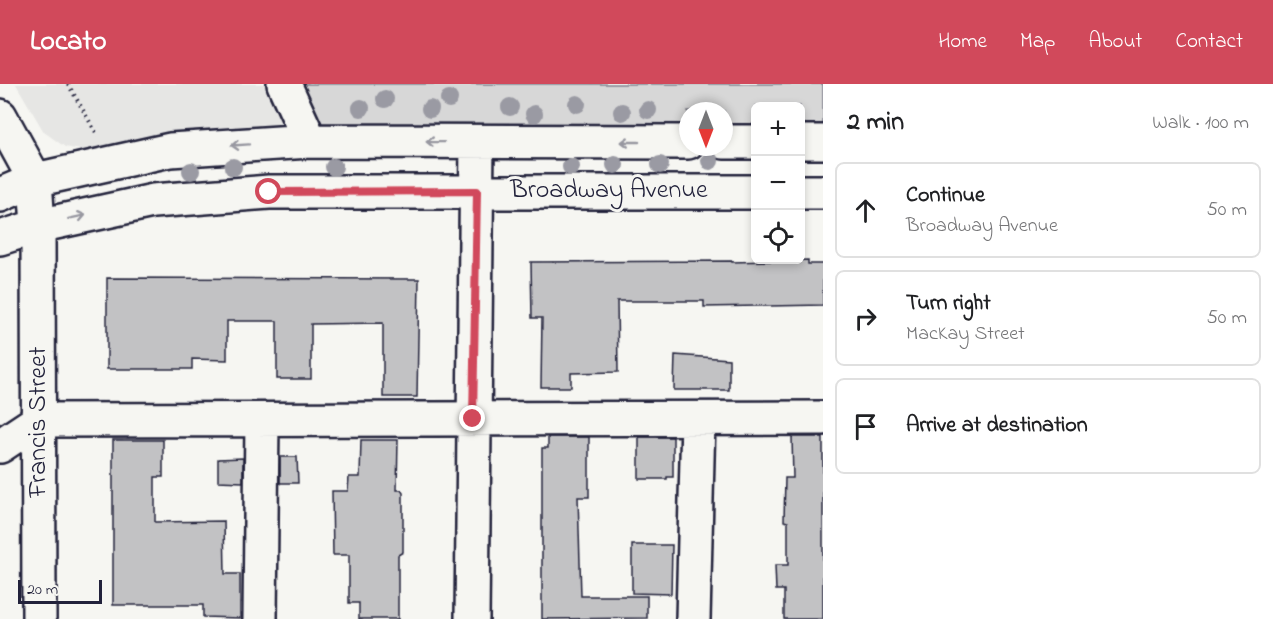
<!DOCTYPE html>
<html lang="en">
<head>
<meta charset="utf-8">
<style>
	:root { --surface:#fff; --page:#f6f6f6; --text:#202124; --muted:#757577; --line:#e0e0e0; --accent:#d1495b }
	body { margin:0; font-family:"Indie Flower",sans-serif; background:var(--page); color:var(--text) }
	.controls { position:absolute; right:18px; top:18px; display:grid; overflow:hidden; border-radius:9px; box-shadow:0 3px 9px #0003 }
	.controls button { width:54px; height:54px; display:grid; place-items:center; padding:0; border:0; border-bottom:2px solid var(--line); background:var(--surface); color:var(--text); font:30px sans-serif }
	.compass { position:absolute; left:679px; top:18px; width:54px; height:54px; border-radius:50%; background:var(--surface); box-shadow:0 3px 9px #0003; rotate:180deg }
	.scale { position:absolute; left:18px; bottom:15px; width:84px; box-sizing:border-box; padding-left:6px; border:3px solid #22223b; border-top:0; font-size:16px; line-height:21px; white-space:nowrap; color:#22223b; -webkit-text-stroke:4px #f6f6f2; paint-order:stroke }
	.stop { position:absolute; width:18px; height:18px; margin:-14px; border:4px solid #d1495b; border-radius:50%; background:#fff }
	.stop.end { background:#d1495b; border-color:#fff; box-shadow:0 2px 6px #0008 }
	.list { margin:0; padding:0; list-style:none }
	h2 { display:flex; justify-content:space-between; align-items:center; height:78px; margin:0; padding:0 24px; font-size:26px }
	h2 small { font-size:20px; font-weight:400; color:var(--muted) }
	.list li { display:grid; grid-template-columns:39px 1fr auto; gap:18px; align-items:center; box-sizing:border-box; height:96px; margin:0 12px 12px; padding:0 12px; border:2px solid var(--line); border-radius:9px }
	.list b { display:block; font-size:22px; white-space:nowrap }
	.list p { margin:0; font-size:20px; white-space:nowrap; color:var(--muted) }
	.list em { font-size:20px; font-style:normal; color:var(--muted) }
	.icon { flex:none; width:33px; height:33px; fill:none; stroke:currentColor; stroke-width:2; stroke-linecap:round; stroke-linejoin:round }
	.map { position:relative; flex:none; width:823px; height:535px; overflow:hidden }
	header { display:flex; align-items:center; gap:36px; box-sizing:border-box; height:84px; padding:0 30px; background:var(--accent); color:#fff }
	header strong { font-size:28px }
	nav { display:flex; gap:33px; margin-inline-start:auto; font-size:21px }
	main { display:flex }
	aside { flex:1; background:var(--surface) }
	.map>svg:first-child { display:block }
	.built { fill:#e6e6e4 }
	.green { fill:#d7d7d7; stroke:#7c7c89; stroke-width:1.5 }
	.building { fill:#c2c2c4; stroke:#22223b; stroke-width:1.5 }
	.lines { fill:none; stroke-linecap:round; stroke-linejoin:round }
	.minor-casing { stroke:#22223b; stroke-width:38 }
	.path { stroke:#22223b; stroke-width:4; stroke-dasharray:1.5 4.5; stroke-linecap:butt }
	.minor { stroke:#f6f6f2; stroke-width:33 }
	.tree { fill:#9a9aa3 }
	.oneway { stroke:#9797a0 }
	.route { stroke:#d1495b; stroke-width:8 }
	.labels { text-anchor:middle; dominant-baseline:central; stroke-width:6; stroke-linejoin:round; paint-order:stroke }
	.street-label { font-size:26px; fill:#22223b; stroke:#f6f6f2 }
</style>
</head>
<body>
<header>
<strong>Locato</strong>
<nav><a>Home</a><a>Map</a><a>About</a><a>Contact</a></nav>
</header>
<main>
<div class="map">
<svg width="823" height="535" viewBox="0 0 823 535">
	<rect width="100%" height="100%" fill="#f6f6f2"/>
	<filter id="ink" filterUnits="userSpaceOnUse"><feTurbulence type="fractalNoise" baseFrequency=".0167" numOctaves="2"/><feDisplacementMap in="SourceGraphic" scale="12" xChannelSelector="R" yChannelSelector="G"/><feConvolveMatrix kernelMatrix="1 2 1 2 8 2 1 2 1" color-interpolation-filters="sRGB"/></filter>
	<g filter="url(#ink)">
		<!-- built -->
		<path class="built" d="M 16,0 L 296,0 L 316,42 L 91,68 L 65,63 L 44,48 Z"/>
		<!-- green -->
		<path class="green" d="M 296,0 L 823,0 L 823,48 L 801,48 L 800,22 L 756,22 L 755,47 L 724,47 L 724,27 L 688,27 L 688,47 L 316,42 Z"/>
		<!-- building -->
		<path class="building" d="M 808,176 L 808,180 L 823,180 L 823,221 L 704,223 L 704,217 L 617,217 L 618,288 L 571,289 L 571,303 L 541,303 L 542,234 L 532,234 L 531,178 L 732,177 L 732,178 Z
			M 107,194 L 419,195 L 417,313 L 383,313 L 383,239 L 311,240 L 311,295 L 277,295 L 277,237 L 227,237 L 227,276 L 192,275 L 192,285 L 107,285 Z
			M 675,271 L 729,275 L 729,306 L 674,306 Z
			M 548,353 L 589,353 L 589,413 L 578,413 L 581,512 L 647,512 L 647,534 L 542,535 L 542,364 L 548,364 Z
			M 639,353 L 673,353 L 673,393 L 667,393 L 667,395 L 639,395 Z
			M 792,353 L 823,353 L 823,535 L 784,535 L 784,506 L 776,506 L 775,481 L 788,481 L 788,438 L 784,437 L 785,394 L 793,394 Z
			M 113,356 L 163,356 L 163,393 L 155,393 L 155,438 L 224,437 L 225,490 L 240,490 L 240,534 L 203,533 L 203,521 L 113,521 Z
			M 361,356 L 398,356 L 397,406 L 401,406 L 403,409 L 403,468 L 398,471 L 398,535 L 359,535 L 359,519 L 349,519 L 349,471 L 333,471 L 332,407 L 348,407 L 349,393 L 360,393 Z
			M 280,373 L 297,373 L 298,399 L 280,399 Z
			M 243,374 L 243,398 L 218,397 L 218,375 Z
			M 632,461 L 672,461 L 671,510 L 632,509 Z"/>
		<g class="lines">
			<!-- minor casing -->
			<g class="minor-casing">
				<path id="minor" d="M 284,0 L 310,57
					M 0,32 L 35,96 L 38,142 L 39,535
					M 724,58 L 756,58
					M 800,58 L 823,58
					M 800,108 L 823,108
					M 0,111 L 35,96 L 170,66 L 310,57 L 688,58
					M 0,154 L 38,142 L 153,117 L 269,108 L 756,108
					M 0,362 L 39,336 L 823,334
					M 260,535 L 262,336
					M 472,535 L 477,59
					M 693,535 L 698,335"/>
			</g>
			<!-- path -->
			<path class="path" d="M 68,0 L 98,52"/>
			<!-- minor -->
			<use href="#minor" class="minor"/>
		</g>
		<!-- trees -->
		<g class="tree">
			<circle cx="385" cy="15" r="9"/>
			<circle cx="449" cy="15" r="9"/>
			<circle cx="577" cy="20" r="9"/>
			<circle cx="510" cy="23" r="9"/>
			<circle cx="361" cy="24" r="9"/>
			<circle cx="430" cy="25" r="9"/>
			<circle cx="648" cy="26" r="9"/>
			<circle cx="622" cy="28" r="9"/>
			<circle cx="534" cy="30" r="9"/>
			<circle cx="710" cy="77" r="9"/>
			<circle cx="615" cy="81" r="9"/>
			<circle cx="660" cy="81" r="9"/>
			<circle cx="233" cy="83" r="9"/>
			<circle cx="334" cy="83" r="9"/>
			<circle cx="571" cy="83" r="9"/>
			<circle cx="191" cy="87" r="9"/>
		</g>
		<!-- one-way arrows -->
		<defs><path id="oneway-shaft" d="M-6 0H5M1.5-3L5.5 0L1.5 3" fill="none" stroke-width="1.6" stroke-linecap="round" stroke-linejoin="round" transform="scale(1.5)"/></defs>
		<g class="oneway">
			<use href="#oneway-shaft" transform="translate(435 58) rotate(-179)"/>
			<use href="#oneway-shaft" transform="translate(630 58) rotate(180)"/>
			<use href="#oneway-shaft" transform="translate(240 61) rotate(176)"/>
			<use href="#oneway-shaft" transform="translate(77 133) rotate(-12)"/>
		</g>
	</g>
	<g class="lines" filter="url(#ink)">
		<!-- route -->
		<path class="route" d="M 269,108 L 477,107 L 473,335"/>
	</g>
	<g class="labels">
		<!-- street labels -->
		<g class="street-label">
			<text x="609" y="107">Broadway Avenue</text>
			<text transform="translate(39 338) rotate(-90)">Francis Street</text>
		</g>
	</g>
</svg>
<div class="controls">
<button>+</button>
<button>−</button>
<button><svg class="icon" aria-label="locate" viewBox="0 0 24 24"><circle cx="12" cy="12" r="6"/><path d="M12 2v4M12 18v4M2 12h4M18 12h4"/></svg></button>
</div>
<svg class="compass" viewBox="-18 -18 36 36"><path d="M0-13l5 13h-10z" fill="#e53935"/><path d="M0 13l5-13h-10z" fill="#757577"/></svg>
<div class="scale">20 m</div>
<div class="stop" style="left:269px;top:108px"></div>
<div class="stop end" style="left:473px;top:335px"></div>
</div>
<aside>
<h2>2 min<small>Walk · 100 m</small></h2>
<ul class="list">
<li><svg class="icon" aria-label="ahead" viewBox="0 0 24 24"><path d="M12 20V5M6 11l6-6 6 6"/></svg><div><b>Continue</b><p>Broadway Avenue</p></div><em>50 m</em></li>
<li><svg class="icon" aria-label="right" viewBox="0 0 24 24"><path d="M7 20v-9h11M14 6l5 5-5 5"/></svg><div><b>Turn right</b><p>MacKay Street</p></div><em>50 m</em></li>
<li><svg class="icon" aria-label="arrive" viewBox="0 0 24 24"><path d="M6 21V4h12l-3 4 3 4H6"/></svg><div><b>Arrive at destination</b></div></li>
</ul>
</aside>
</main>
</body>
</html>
